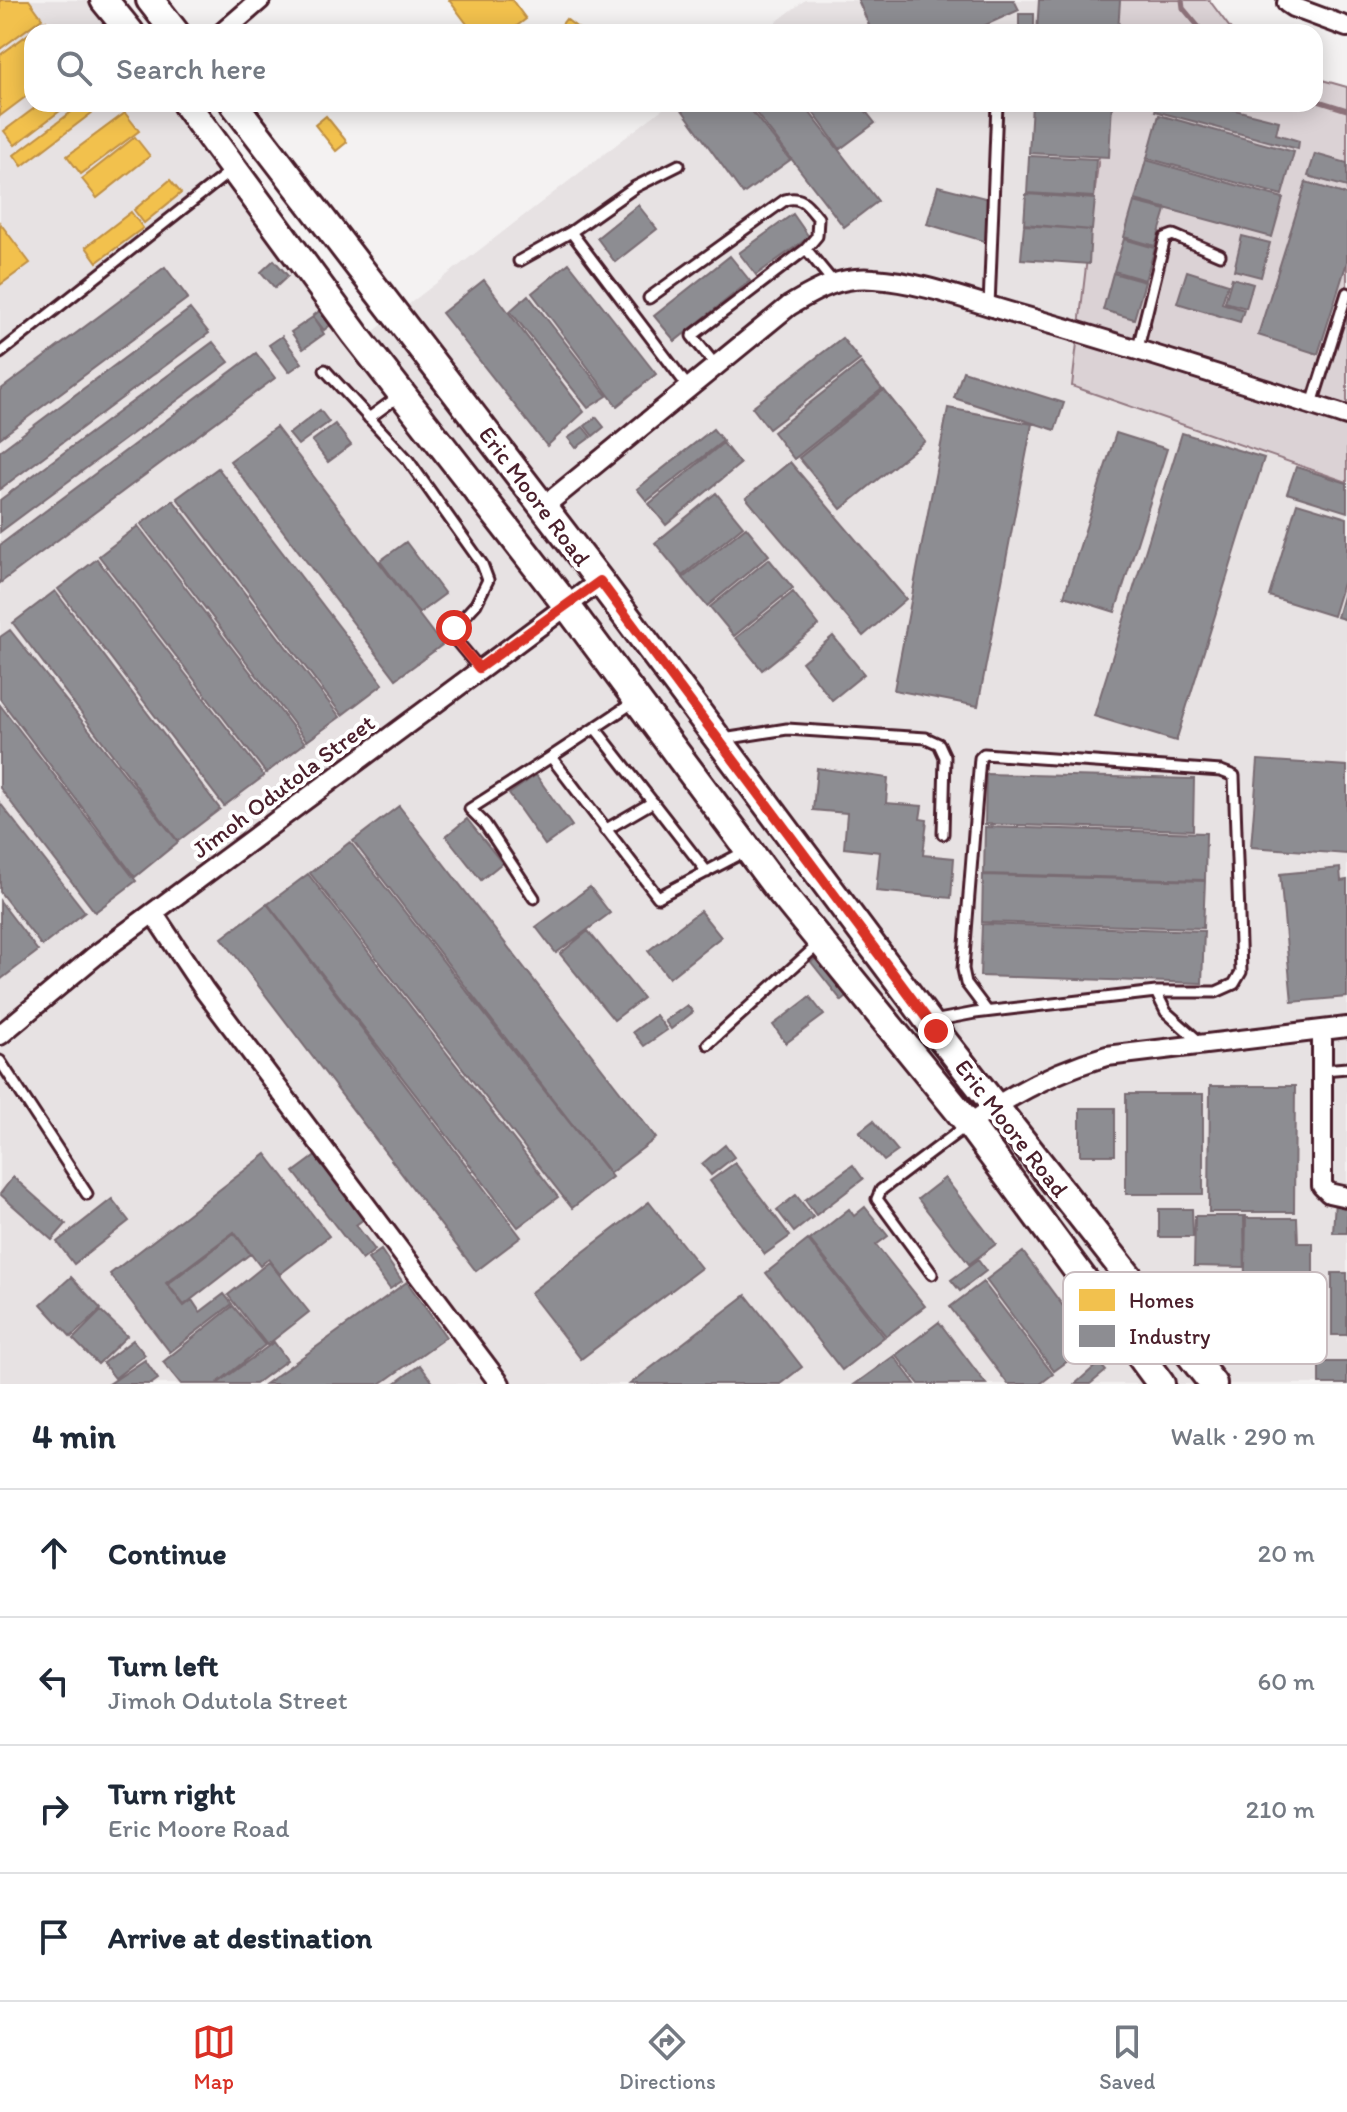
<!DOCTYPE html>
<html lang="en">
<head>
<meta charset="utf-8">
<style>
	:root { --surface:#fff; --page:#f6f6f7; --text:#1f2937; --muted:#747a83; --line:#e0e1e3; --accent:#d93025 }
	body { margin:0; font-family:Itim,sans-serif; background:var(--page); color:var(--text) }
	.stop { position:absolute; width:24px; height:24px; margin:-18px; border:6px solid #d93025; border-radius:50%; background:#fff }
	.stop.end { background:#d93025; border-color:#fff; box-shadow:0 2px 8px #0008 }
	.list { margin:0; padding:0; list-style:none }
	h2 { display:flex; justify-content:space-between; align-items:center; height:104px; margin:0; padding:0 32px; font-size:34px }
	h2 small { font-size:26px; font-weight:400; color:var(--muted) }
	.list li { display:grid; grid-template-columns:52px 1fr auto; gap:24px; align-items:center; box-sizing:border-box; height:128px; padding:0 32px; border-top:2px solid var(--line) }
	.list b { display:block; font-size:30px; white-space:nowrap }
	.list p { margin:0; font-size:26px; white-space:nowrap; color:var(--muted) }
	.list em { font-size:26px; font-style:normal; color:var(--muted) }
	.icon { flex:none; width:44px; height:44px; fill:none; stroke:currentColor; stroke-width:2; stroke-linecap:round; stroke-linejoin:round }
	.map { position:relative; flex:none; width:1347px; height:1384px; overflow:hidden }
	.search { position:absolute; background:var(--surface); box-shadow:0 4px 20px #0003; left:24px; right:24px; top:24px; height:88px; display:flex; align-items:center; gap:20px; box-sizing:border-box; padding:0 28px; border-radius:24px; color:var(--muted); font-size:30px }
	.sheet { height:616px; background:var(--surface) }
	nav { display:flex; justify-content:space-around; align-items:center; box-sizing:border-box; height:112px; border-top:2px solid var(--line); background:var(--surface); font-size:22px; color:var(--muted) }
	nav a { display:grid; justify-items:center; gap:4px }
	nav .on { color:var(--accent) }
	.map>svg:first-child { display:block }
	.built { fill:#e7e2e3 }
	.green { fill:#dbd2d5; stroke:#927880; stroke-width:2 }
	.homes { fill:#f2c14e; stroke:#c09044; stroke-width:2 }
	.industry { fill:#8d8d92; stroke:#796c73; stroke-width:2 }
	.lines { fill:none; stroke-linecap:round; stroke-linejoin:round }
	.stream { stroke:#8d727a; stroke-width:5 }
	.lane-casing { stroke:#4a1f2b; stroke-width:15 }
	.street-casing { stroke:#4a1f2b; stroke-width:24 }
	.secondary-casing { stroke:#4a1f2b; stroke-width:32 }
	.lane { stroke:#fff; stroke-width:9 }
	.street { stroke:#fff; stroke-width:18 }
	.secondary { stroke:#fff; stroke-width:26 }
	.route { stroke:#d93025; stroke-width:10 }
	.labels { text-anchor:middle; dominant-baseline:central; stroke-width:8; stroke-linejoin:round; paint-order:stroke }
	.street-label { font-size:24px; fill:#4a1f2b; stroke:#fff }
	.key { fill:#fff; stroke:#c9bcbf; stroke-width:2 }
	.key-label { font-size:22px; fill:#4a1f2b }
</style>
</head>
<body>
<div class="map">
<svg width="1347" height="1384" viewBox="0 0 1347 1384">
	<rect width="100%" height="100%" fill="#f4f2f2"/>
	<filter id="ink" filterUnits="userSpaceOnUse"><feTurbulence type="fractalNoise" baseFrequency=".0125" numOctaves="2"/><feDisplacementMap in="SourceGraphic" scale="16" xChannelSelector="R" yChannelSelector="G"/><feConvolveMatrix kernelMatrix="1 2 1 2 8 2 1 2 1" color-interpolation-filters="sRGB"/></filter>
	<g filter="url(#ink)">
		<!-- built -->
		<path class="built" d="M 0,0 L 106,0 L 130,32 L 32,32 L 32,104 L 186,104 L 365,338 L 669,104 L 1271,104 L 1347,147 L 1347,1384 L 0,1384 Z
			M 805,0 L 1193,0 L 1217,32 L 763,32 Z"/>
		<!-- green -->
		<path class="green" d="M 1118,0 L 1209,0 L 1233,32 L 1114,32 Z
			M 1315,78 L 1347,87 L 1347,482 L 1072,386 L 1105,104 L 1315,104 Z"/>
		<!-- homes -->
		<path class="homes" d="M 0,0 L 29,0 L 42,18 L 0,49 Z
			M 449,0 L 512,0 L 526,19 L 509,32 L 473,32 Z
			M 566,19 L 583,32 L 556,32 Z
			M 46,21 L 54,32 L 32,32 L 32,92 L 0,116 L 0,55 Z
			M 40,104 L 69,104 L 15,145 L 4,131 Z
			M 82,104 L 93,112 L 22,166 L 14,155 Z
			M 125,113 L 139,131 L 81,174 L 67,156 Z
			M 326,116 L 347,142 L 336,151 L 315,125 Z
			M 135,137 L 150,156 L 97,198 L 82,179 Z
			M 170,180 L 181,193 L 144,223 L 134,210 Z
			M 131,212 L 143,228 L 97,262 L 86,247 Z
			M 0,223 L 30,263 L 0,285 Z"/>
		<!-- industry -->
		<path class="industry" d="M 858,0 L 1014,0 L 1019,10 L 970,32 L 872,32 Z
			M 1039,0 L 1120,0 L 1118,32 L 1037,32 Z
			M 1019,14 L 1034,14 L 1034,32 L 1019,32 Z
			M 684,104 L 746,104 L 790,160 L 743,194 L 680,107 Z
			M 749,104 L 803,104 L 878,201 L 844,227 Z
			M 807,104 L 860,104 L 875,123 L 840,149 Z
			M 1032,104 L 1112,104 L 1109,157 L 1029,153 Z
			M 1157,104 L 1228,104 L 1227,108 L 1279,121 L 1276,134 L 1299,141 L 1298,149 L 1155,111 Z
			M 1159,115 L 1294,152 L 1282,195 L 1147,158 Z
			M 1315,154 L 1347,163 L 1347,187 L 1308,176 Z
			M 1029,156 L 1096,159 L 1094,197 L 1027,193 Z
			M 1146,160 L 1283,198 L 1272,237 L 1135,200 Z
			M 1306,182 L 1347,195 L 1347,262 L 1318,354 L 1258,335 Z
			M 938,186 L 989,199 L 987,242 L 927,224 Z
			M 1026,194 L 1095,199 L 1092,230 L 1024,224 Z
			M 1134,202 L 1166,210 L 1155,246 L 1124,237 Z
			M 638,205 L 657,229 L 615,262 L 597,238 Z
			M 793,214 L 809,237 L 756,275 L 739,253 Z
			M 1024,225 L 1091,230 L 1089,264 L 1021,259 Z
			M 1242,236 L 1270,243 L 1261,277 L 1234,270 Z
			M 1124,239 L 1155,248 L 1145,280 L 1114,271 Z
			M 730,256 L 750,281 L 675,341 L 654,316 Z
			M 274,260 L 288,276 L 275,288 L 261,272 Z
			M 569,263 L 656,374 L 617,406 L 532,293 Z
			M 165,267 L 188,298 L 0,438 L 0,390 Z
			M 1187,271 L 1228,284 L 1222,303 L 1244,310 L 1240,322 L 1177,303 Z
			M 1113,273 L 1145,282 L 1134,319 L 1103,310 Z
			M 1232,278 L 1253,284 L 1246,308 L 1225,302 Z
			M 484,280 L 584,412 L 547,446 L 442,313 Z
			M 528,295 L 607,396 L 588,408 L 510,311 Z
			M 190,309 L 209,333 L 0,489 L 0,451 Z
			M 322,309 L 333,323 L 324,330 L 313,316 Z
			M 313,317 L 324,334 L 303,349 L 291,332 Z
			M 282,336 L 302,363 L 289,372 L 269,345 Z
			M 842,338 L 860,360 L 769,429 L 752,407 Z
			M 213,342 L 229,362 L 0,532 L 0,500 Z
			M 256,353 L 275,378 L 0,583 L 0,545 Z
			M 861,363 L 882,389 L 794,459 L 773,432 Z
			M 963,371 L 1064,403 L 1055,430 L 954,398 Z
			M 884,390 L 925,441 L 841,509 L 799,458 Z
			M 948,408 L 1032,424 L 978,706 L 894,690 Z
			M 320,410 L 329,422 L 298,445 L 289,434 Z
			M 596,417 L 604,427 L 593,436 L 585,426 Z
			M 335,424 L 351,445 L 328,462 L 312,441 Z
			M 276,427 L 442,645 L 396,679 L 230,461 Z
			M 583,427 L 591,437 L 576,448 L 568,438 Z
			M 713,429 L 723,441 L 647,501 L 637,489 Z
			M 1116,433 L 1167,449 L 1115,612 L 1064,596 Z
			M 1182,433 L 1264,458 L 1176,741 L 1094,716 Z
			M 723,443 L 740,464 L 666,525 L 649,504 Z
			M 790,462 L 906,599 L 863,636 L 746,498 Z
			M 1296,467 L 1347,483 L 1347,512 L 1287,493 Z
			M 218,468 L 383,684 L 342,715 L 177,498 Z
			M 716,493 L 743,526 L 682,576 L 655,543 Z
			M 173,500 L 340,717 L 307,741 L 141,524 Z
			M 1297,503 L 1347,518 L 1347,570 L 1333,616 L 1269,596 Z
			M 138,526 L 305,743 L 266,773 L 99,556 Z
			M 746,527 L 769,555 L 707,606 L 683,578 Z
			M 406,542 L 445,594 L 419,613 L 380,561 Z
			M 97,559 L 264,776 L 224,806 L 58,589 Z
			M 769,559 L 793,588 L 734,636 L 710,607 Z
			M 1347,582 L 1347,620 L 1337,617 Z
			M 55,591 L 220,809 L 178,841 L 13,623 Z
			M 793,592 L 819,625 L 762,670 L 736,638 Z
			M 10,630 L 178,842 L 135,877 L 0,699 L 0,637 Z
			M 833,636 L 864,674 L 832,700 L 802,662 Z
			M 0,705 L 136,881 L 95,912 L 0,788 Z
			M 1258,760 L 1347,766 L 1347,854 L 1251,847 Z
			M 817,768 L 888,778 L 886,803 L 922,806 L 920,819 L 927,820 L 923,855 L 954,858 L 951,898 L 876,891 L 880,852 L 844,848 L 847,813 L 813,810 Z
			M 986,774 L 1194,779 L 1193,830 L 985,824 Z
			M 536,775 L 572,826 L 545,845 L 509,794 Z
			M 0,803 L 85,912 L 42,946 L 0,892 Z
			M 399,806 L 656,1138 L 610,1173 L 353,841 Z
			M 467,819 L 502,863 L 481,880 L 446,836 Z
			M 985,827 L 1206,833 L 1205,880 L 984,874 Z
			M 350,842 L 612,1177 L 572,1208 L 310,873 Z
			M 1340,868 L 1341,881 L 1347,880 L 1347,997 L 1292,1002 L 1280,874 Z
			M 308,874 L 558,1197 L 518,1227 L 268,904 Z
			M 983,875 L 1205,881 L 1203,928 L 982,922 Z
			M 590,887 L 610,913 L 556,953 L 536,927 Z
			M 0,901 L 38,951 L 0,980 Z
			M 267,904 L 521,1237 L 476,1271 L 222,938 Z
			M 700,911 L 721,937 L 669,978 L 648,951 Z
			M 982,924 L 1204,931 L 1202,983 L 980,976 Z
			M 588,931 L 643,998 L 614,1020 L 560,954 Z
			M 822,954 L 852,993 L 842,1001 L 811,962 Z
			M 810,997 L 824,1015 L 786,1043 L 773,1025 Z
			M 687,1005 L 693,1012 L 671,1029 L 665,1021 Z
			M 656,1015 L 667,1030 L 644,1046 L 633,1032 Z
			M 1210,1086 L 1295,1086 L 1294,1212 L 1209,1212 Z
			M 1126,1094 L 1203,1094 L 1203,1194 L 1126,1194 Z
			M 1080,1108 L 1115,1108 L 1115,1155 L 1080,1155 Z
			M 873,1121 L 898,1151 L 884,1161 L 859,1132 Z
			M 725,1145 L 734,1157 L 711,1175 L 702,1164 Z
			M 266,1154 L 329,1236 L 280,1274 L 268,1259 L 260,1266 L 234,1232 L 166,1283 L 184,1306 L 192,1300 L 200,1312 L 224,1294 L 232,1304 L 170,1352 L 110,1274 Z
			M 317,1155 L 365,1218 L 356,1225 L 375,1250 L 362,1260 L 294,1172 Z
			M 735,1163 L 790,1236 L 765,1254 L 710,1181 Z
			M 853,1165 L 863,1179 L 816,1215 L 805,1200 Z
			M 13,1177 L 66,1224 L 52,1240 L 0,1194 Z
			M 945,1178 L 996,1244 L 969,1264 L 918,1199 Z
			M 796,1195 L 813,1217 L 794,1232 L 777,1210 Z
			M 112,1199 L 129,1221 L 74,1264 L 57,1242 Z
			M 1335,1200 L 1347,1201 L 1347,1233 L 1333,1233 Z
			M 649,1202 L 701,1268 L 581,1359 L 530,1293 Z
			M 865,1207 L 888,1236 L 876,1245 L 925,1306 L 886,1336 L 810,1240 L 849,1209 L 854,1216 Z
			M 1159,1209 L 1192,1209 L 1193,1237 L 1159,1237 Z
			M 1195,1216 L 1246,1216 L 1245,1267 L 1194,1266 Z
			M 1244,1218 L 1297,1218 L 1298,1243 L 1313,1243 L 1313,1296 L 1304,1296 L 1304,1346 L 1246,1347 Z
			M 234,1233 L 250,1254 L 184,1305 L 168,1284 Z
			M 808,1240 L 884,1337 L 842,1370 L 766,1273 Z
			M 381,1250 L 402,1281 L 390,1289 L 368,1259 Z
			M 1023,1252 L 1091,1344 L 1054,1371 L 986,1280 Z
			M 978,1260 L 986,1271 L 960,1291 L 951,1280 Z
			M 269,1262 L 309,1312 L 267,1345 L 228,1295 Z
			M 1332,1273 L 1347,1273 L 1347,1335 L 1332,1335 Z
			M 71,1277 L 101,1309 L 71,1337 L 41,1304 Z
			M 407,1282 L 446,1337 L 380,1384 L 265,1384 Z
			M 983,1282 L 1053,1374 L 1040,1384 L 1008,1384 L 950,1307 Z
			M 746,1295 L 802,1367 L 780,1384 L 630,1384 Z
			M 233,1306 L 265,1345 L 216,1384 L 181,1384 L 163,1362 Z
			M 101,1311 L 127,1336 L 98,1364 L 73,1339 Z
			M 939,1322 L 986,1384 L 919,1384 L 896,1355 Z
			M 133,1340 L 145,1355 L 115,1378 L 103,1363 Z
			M 274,1342 L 287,1360 L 255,1384 L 217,1384 Z
			M 894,1356 L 915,1384 L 855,1384 Z
			M 145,1360 L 158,1379 L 151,1384 L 109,1384 Z
			M 1319,1362 L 1347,1362 L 1347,1384 L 1319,1384 Z
			M 1099,1363 L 1106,1371 L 1090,1384 L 1075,1384 Z
			M 420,1365 L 434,1384 L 394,1384 Z"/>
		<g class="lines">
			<!-- stream -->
			<path class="stream" d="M 1182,0 L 1183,8 L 1203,32
				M 1315,100 L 1347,110"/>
			<!-- lane casing -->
			<g class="lane-casing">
				<path id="lane" d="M 679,165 L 635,187 L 571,232 L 689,388
					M 806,249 L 833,282
					M 519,261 L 571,232
					M 649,298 L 785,200 C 802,195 808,206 818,218 L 817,236 L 806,249 L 692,336 L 717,367
					M 989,306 L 997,104
					M 1138,348 L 1165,238 L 1173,235 L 1220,255
					M 0,353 L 233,169
					M 325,370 L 408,460 L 482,564 L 488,580 L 476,604 L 454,628 L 454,638 L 479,668
					M 1312,404 L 1347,293
					M 369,418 L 399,396
					M 634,702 L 551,757 L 658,897 L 746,851
					M 595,728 L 707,872
					M 723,739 L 787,729 L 926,738 L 939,744 L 945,757 L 943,834
					M 605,830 L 653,802
					M 534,898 L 485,824 L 470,809 L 551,757
					M 1156,992 L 1166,1012 L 1202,1044
					M 933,1021 L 975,1013 L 1156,992 L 1216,992 L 1234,984 L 1241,972 L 1234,776 L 1221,771 L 984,754 L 980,758 L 963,969 L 966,983 L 987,1011
					M 708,1044 L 820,943
					M 0,1061 L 87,1194
					M 1323,1070 L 1347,1068
					M 932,1274 L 877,1199 L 881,1190 L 966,1126"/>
			</g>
			<!-- street casing -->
			<g class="street-casing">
				<path id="street" d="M 1289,0 L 1287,3 L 1293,7 L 1347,27
					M 223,32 L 260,0
					M 543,507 L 789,306 C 817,289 840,276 874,279 C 922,282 970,301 1016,314 C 1127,345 1237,381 1347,416
					M 153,913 L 205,991 L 500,1384
					M 1322,1031 L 1322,1186 L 1329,1193 L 1347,1197
					M 0,1035 L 96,955 L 600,581
					M 969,1124 C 1010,1095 1058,1070 1107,1056 L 1347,1027"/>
			</g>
			<!-- secondary casing -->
			<g class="secondary-casing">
				<path id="secondary" d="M 104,0 L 130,32
					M 150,0 L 175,32
					M 186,104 L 355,334 L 567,606 L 774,884 L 969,1124 L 1161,1384
					M 234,104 L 600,581 L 936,1031 L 1213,1384"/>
			</g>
			<!-- lane -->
			<use href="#lane" class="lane"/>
			<!-- street -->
			<use href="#street" class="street"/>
			<!-- secondary -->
			<use href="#secondary" class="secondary"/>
		</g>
	</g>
	<g class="lines" filter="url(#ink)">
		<!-- route -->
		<path class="route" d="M 454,628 L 454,638 L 479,668 L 600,581 L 936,1031"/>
	</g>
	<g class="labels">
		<!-- street labels -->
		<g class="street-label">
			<text transform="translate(535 496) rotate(53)">Eric Moore Road</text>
			<text transform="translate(283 786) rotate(-37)">Jimoh Odutola Street</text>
			<text transform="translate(1012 1128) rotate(52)">Eric Moore Road</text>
		</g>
	</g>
	<!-- legend -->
	<rect x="1063" y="1272" width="264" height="92" rx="12" class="key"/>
	<rect x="1079" y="1289" width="36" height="22" fill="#f2c14e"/>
	<rect x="1079" y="1325" width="36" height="22" fill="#8d8d92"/>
	<g class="key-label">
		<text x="1129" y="1308">Homes</text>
		<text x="1129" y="1344">Industry</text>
	</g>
</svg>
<div class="stop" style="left:454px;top:628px"></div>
<div class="stop end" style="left:936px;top:1031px"></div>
<div class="search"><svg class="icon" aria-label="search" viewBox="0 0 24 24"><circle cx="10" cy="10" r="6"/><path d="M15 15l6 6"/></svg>Search here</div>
</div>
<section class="sheet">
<h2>4 min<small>Walk · 290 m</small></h2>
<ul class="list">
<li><svg class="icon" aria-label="ahead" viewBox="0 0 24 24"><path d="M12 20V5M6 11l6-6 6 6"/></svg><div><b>Continue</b></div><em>20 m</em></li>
<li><svg class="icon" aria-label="left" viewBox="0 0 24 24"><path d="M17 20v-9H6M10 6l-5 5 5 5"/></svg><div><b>Turn left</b><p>Jimoh Odutola Street</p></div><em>60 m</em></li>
<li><svg class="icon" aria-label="right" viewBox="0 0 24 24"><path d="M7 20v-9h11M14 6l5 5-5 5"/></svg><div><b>Turn right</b><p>Eric Moore Road</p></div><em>210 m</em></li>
<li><svg class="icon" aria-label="arrive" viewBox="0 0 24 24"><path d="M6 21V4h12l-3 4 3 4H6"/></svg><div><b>Arrive at destination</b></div></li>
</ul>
</section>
<nav>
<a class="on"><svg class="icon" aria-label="map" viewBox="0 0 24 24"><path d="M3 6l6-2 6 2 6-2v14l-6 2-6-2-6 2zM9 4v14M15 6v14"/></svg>Map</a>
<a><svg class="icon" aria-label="directions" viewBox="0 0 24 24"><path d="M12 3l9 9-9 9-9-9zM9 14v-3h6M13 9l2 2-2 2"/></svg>Directions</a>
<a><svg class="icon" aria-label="saved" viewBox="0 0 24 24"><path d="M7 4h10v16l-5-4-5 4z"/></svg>Saved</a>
</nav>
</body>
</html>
